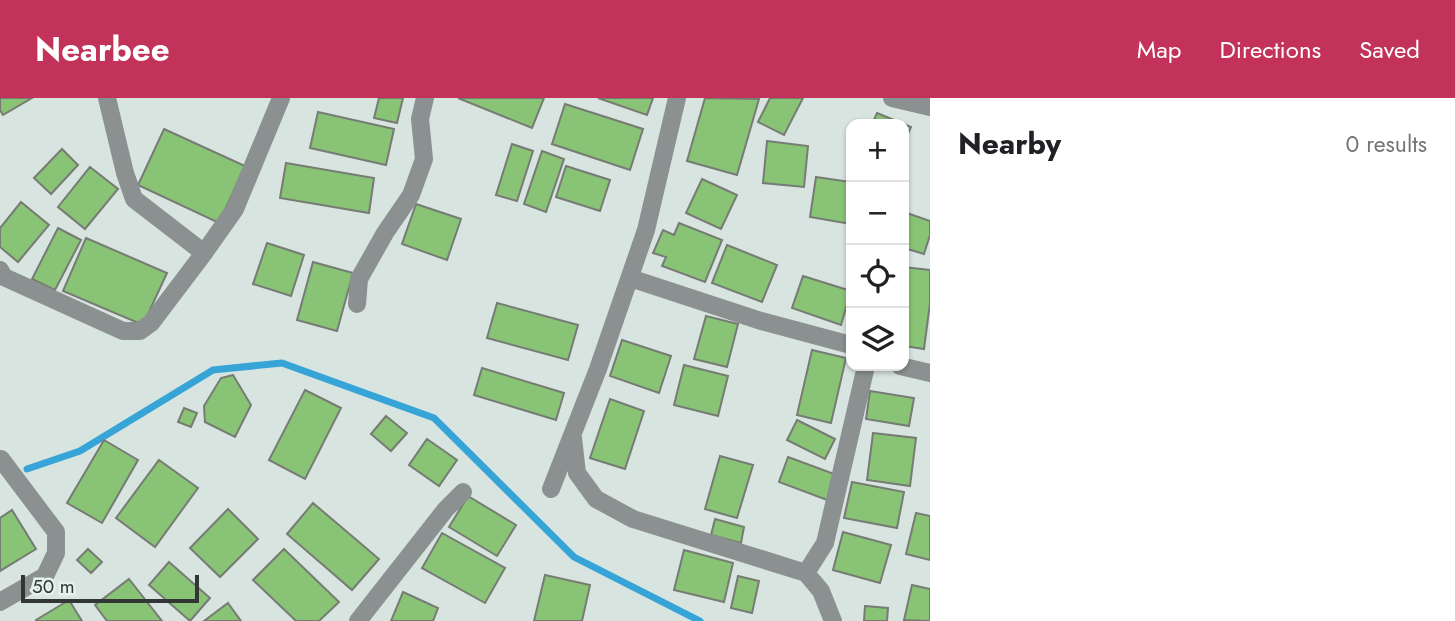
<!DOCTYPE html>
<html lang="en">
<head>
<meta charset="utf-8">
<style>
	:root { --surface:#fff; --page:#f6f6f6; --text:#202124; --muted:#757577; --line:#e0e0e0; --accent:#c23259 }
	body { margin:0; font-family:Jost,sans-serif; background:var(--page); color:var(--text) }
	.controls { position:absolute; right:21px; top:21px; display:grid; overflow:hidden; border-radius:14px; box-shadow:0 2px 5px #0004 }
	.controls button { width:63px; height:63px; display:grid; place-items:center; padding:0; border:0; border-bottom:2px solid var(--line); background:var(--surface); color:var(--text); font:35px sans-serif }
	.scale { position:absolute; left:21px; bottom:18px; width:178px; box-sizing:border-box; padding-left:7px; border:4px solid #323735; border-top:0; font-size:19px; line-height:24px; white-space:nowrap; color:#323735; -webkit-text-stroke:5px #e5f1ec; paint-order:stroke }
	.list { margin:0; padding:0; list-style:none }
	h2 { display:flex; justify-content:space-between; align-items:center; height:91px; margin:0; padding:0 28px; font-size:30px }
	h2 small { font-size:23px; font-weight:400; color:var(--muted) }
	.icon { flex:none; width:38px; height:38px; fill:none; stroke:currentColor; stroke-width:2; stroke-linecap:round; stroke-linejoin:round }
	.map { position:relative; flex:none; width:930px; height:523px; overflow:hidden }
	header { display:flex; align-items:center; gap:42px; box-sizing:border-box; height:98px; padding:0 35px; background:var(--accent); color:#fff }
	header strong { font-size:33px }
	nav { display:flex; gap:38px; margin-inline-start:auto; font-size:24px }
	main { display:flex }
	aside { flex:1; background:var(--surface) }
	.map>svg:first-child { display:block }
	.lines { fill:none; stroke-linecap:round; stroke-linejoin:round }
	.stream { stroke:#37a4d8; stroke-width:7 }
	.building { fill:#89c375; stroke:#767c74; stroke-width:2 }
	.minor { stroke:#8b9090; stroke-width:18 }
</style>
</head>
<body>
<header>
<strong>Nearbee</strong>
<nav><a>Map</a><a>Directions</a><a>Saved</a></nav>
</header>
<main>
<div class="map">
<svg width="930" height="523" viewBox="0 0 930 523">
	<rect width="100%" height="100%" fill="#d8e4df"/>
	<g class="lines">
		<!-- stream -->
		<path class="stream" d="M 27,371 L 80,353 L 213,272 L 282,265 L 434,320 L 574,459 L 700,523"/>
	</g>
	<!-- building -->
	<path class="building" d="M 0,0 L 32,0 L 3,17 L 0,12 Z
		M 379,0 L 403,0 L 397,25 L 374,20 Z
		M 458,0 L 544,0 L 532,30 Z
		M 598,0 L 653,0 L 647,17 Z
		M 705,0 L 759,1 L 737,77 L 687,63 Z
		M 770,0 L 803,0 L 784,37 L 758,24 Z
		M 565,6 L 643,31 L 630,72 L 552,46 Z
		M 318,14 L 394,31 L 386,67 L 310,50 Z
		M 877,15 L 911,29 L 904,45 L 904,26 L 872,26 Z
		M 164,31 L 245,68 L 219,125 L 138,87 Z
		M 767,43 L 808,48 L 804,89 L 763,85 Z
		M 512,46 L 533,53 L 517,103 L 496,97 Z
		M 62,51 L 78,67 L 51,96 L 34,80 Z
		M 542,53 L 564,61 L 546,114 L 524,106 Z
		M 286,65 L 374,80 L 369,115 L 280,100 Z
		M 566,68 L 610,82 L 600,113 L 556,99 Z
		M 90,69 L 118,91 L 85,131 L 58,109 Z
		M 816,79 L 851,84 L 851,126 L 810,119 Z
		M 702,81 L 737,97 L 721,131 L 686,115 Z
		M 21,104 L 49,127 L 18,164 L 0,149 L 0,130 Z
		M 416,106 L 461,121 L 447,162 L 402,146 Z
		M 904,114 L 930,123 L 930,137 L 924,156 L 904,150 Z
		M 679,125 L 722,142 L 705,184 L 662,168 L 666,159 L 653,155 L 663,132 L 674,137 Z
		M 58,130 L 81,142 L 55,192 L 32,181 Z
		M 86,140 L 167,175 L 143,227 L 63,193 Z
		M 267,145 L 304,157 L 291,198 L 253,186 Z
		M 727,147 L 777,167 L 762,204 L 712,185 Z
		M 313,164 L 353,175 L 337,233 L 297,222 Z
		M 904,169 L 930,172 L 930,205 L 924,251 L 904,248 Z
		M 803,178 L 851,193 L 841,227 L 792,210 Z
		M 497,205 L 578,227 L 568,262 L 487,240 Z
		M 706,218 L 738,226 L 727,269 L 694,261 Z
		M 622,242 L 671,258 L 659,295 L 610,278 Z
		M 812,252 L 846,260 L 831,325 L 797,317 Z
		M 684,267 L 728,278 L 718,318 L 674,307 Z
		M 482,270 L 564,295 L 556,322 L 474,297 Z
		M 233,277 L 251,307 L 235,339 L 205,324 L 204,308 L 221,280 Z
		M 305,292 L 341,310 L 305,381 L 269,362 Z
		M 870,293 L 914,300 L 909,328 L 866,321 Z
		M 610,301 L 644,313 L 625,371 L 590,360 Z
		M 184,310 L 197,315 L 191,329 L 178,324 Z
		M 386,318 L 407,335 L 391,353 L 371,336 Z
		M 797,322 L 835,341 L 825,361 L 787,342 Z
		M 873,335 L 916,340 L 910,388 L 867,382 Z
		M 427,341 L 457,362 L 439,388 L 409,367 Z
		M 104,342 L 138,362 L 102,425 L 67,405 Z
		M 720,358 L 753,367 L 737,420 L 705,411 Z
		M 788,359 L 837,377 L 827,402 L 779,384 Z
		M 159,362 L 198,390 L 155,449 L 116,420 Z
		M 852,384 L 904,394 L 897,430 L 844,420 Z
		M 468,398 L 516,427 L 497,458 L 449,429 Z
		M 313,405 L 379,461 L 352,492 L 287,436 Z
		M 228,411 L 258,441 L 220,479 L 190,450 Z
		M 12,412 L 36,451 L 0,473 L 0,420 Z
		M 916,415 L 930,418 L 930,462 L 906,456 Z
		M 715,421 L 744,429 L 741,445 L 711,437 Z
		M 843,434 L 891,447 L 880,485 L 833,472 Z
		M 442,435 L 505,470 L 485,505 L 422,470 Z
		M 88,451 L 102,464 L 91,475 L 77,462 Z
		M 284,451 L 339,504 L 319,523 L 296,523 L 253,482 Z
		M 684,452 L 733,465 L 724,504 L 674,492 Z
		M 169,464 L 210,500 L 190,523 L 149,487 Z
		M 545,477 L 590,487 L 582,523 L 534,523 Z
		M 738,478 L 759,483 L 752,515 L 731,510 Z
		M 129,481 L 162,523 L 107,523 L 95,507 Z
		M 912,487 L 930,491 L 930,523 L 904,522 Z
		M 403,494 L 438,510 L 433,523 L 391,523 Z
		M 69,502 L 82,523 L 36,523 L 36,522 Z
		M 228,505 L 241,523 L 204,523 Z
		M 865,508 L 888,510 L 887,523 L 864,523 Z"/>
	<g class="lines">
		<!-- minor -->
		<path class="minor" d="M 107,0 L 125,75 L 134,101 L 204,155
			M 892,0 L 930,9
			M 0,172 L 4,179 L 123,233 L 140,233 L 151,225 L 204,155 L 235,111 L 281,0
			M 630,180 L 761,223 L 851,247
			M 357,206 L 359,181 L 385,135 L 411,97 L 424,61 L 420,21 L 425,0
			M 900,268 L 930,275
			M 573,340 L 577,375 L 596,401 L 633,421 L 806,475 L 821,493 L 833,523
			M 551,391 L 598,271 L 646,132 L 677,0
			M 806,475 L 825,445 L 866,268
			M 0,504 L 45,478 L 56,455 L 56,434 L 1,361
			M 358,523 L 446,411 L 463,394"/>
	</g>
</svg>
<div class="controls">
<button>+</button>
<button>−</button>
<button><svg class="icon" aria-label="locate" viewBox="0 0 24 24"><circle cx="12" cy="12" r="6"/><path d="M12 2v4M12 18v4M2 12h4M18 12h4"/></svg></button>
<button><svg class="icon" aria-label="layers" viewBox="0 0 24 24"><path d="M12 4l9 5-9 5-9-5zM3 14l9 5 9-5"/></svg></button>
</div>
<div class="scale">50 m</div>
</div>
<aside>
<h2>Nearby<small>0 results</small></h2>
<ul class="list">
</ul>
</aside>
</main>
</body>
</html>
